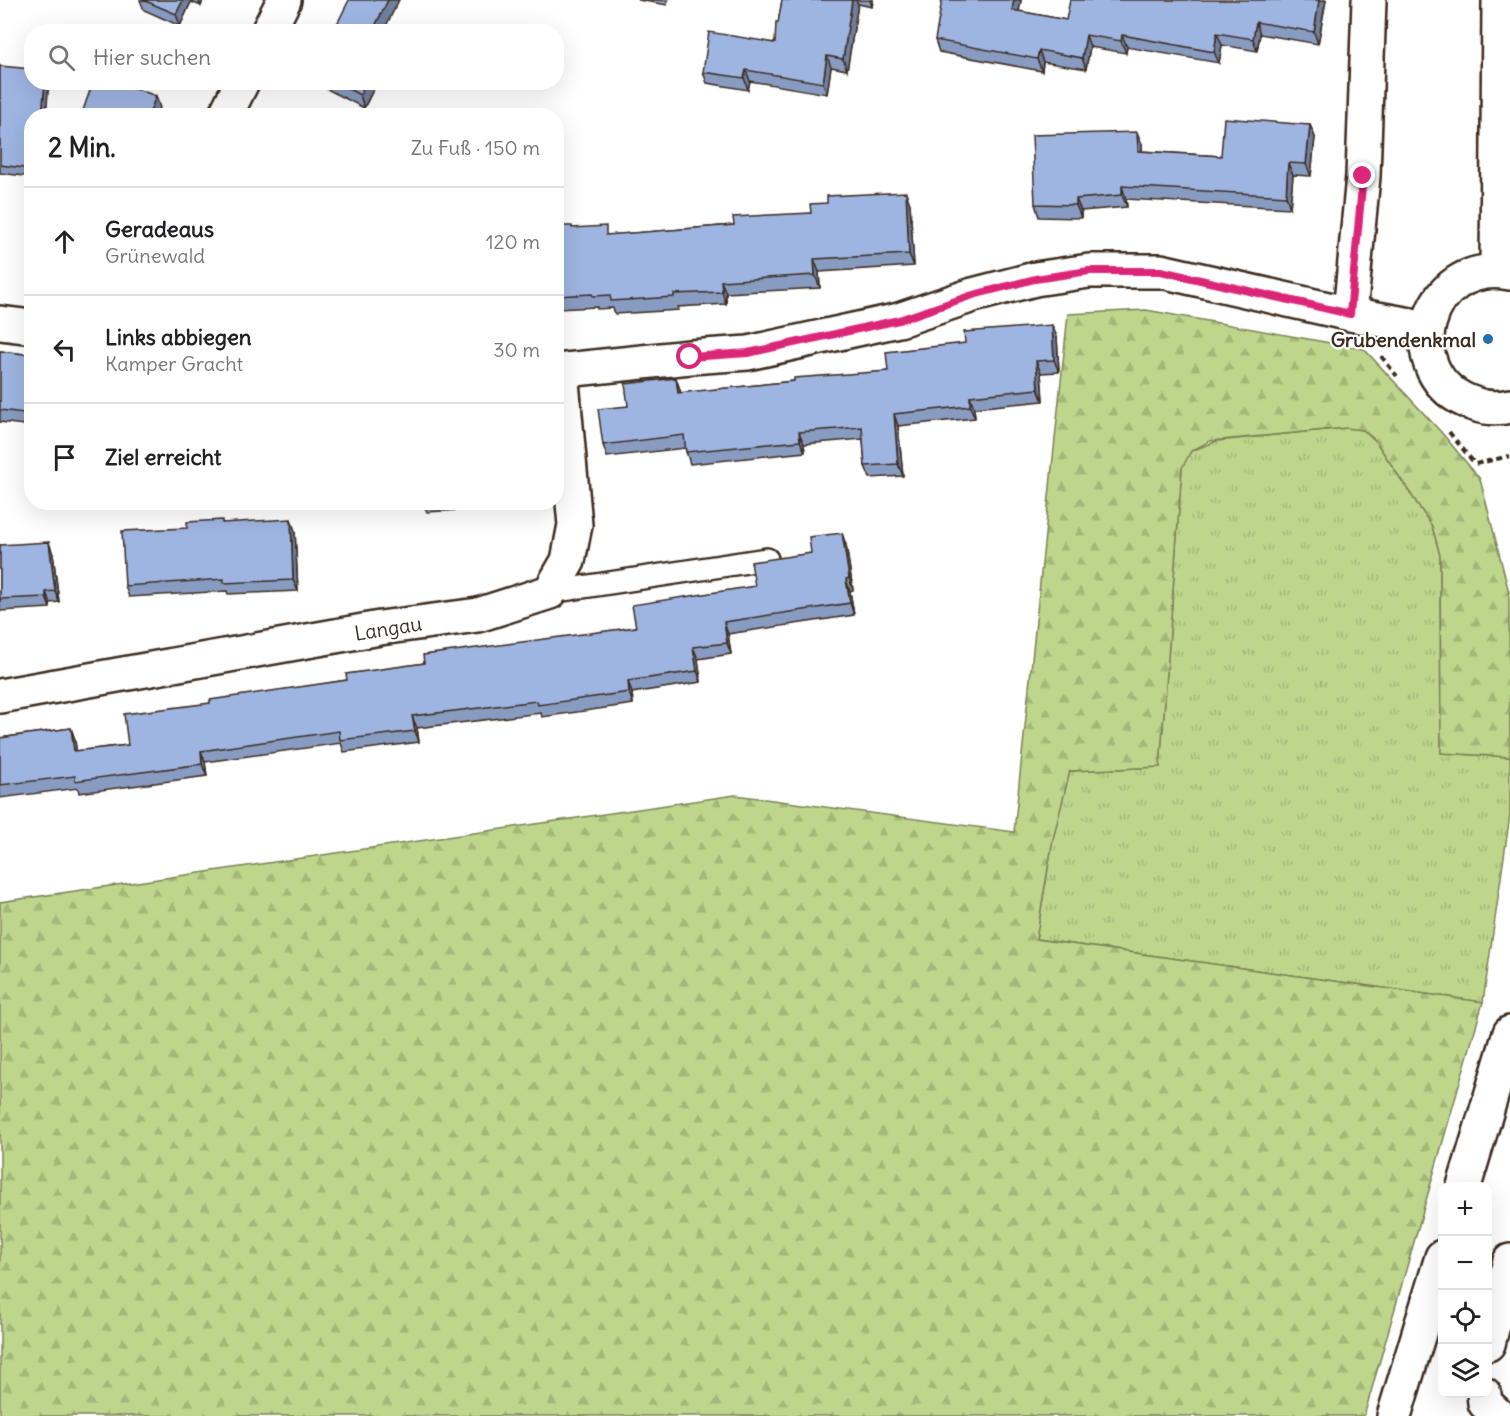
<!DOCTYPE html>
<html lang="de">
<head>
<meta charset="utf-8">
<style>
	:root { --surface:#fff; --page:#f2f2f2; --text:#202124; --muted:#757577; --line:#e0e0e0 }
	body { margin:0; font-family:Delius,sans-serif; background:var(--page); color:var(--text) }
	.controls { position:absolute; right:18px; bottom:18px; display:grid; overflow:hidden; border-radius:12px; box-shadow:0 6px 24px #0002 }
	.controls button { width:54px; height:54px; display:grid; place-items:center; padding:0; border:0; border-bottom:2px solid var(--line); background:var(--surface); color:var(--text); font:30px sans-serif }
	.stop { position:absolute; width:18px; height:18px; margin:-14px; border:4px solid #db2777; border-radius:50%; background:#fff }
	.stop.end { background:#db2777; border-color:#fff; box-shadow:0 2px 6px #0008 }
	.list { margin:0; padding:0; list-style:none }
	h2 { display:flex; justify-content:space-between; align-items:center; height:78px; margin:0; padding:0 24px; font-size:26px }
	h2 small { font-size:20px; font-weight:400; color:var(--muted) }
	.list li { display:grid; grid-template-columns:39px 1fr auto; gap:18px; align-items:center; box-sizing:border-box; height:108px; padding:0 24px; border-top:2px solid var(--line) }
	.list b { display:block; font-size:22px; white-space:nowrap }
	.list p { margin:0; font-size:20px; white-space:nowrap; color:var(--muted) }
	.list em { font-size:20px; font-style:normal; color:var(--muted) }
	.icon { flex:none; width:33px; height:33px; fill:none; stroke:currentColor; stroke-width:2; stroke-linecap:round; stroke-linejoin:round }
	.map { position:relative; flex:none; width:1510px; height:1416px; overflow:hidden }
	.search { position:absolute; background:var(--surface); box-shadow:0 6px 24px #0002; left:24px; top:24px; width:540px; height:66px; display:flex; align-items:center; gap:15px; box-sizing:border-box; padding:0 21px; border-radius:24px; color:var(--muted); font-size:22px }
	.panel { position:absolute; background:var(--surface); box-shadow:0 6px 24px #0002; left:24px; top:108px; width:540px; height:402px; border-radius:24px }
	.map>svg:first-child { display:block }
	.grass { fill:url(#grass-tufts); stroke:#7c8055; stroke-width:1.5 }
	.forest { fill:url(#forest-firs); stroke:#7c8055; stroke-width:1.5 }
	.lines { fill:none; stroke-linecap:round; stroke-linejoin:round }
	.lane-casing { stroke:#3b2a1e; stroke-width:26 }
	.street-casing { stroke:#3b2a1e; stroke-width:38 }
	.secondary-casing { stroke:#3b2a1e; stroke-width:38 }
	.path { stroke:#3b2a1e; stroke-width:4; stroke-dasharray:6 4.5; stroke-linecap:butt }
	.lane { stroke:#fff; stroke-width:21 }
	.street { stroke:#fff; stroke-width:33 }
	.secondary { stroke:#fff; stroke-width:33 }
	.wall { fill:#889cc2; stroke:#3b2a1e; stroke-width:1.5 }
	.shaded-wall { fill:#6f7f9e; stroke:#3b2a1e; stroke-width:1.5 }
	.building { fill:#9eb5e2; stroke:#3b2a1e; stroke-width:1.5 }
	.route { stroke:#db2777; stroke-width:8 }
	.poi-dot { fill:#1f6fb2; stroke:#fff; stroke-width:2 }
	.labels { text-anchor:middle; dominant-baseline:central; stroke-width:4.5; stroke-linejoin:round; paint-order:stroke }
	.poi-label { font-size:20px; font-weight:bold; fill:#3b2a1e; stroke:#fff; text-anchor:end }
	.street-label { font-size:20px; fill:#3b2a1e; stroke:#fff }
</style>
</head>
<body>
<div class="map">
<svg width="1510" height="1416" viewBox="0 0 1510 1416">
	<defs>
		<pattern id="grass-tufts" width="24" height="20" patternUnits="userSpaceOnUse" patternTransform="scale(1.5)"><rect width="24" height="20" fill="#bdd68c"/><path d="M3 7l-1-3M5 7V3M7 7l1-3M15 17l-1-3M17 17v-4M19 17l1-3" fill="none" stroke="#a3b878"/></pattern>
		<pattern id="forest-firs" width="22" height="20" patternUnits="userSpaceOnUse" patternTransform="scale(1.5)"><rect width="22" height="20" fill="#bdd68c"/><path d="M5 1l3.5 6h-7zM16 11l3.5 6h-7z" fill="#a3b878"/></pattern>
	</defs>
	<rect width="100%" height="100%" fill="#fff"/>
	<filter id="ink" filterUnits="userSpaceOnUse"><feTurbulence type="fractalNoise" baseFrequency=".0167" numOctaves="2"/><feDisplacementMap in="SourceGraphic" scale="12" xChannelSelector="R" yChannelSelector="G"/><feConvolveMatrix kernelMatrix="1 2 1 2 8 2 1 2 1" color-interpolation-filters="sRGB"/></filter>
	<g filter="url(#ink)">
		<!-- grass -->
		<path class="grass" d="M 1346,428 L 1363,430 L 1375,440 L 1432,526 L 1440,555 L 1441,753 L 1510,757 L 1510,815 L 1483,1002 L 1036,939 L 1053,839 L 1069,771 L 1160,767 L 1182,467 L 1191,451 L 1217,441 Z"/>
		<!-- forest -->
		<path class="forest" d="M 1146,310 L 1364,349 L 1441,432 L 1480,479 L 1509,592 L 1510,757 L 1441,753 L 1440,555 L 1432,526 L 1375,440 L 1363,430 L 1346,428 L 1210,441 L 1191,451 L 1182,468 L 1160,767 L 1070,771 L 1053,839 L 1036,939 L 1483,1002 L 1364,1416 L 0,1416 L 0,902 L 735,795 L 1014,832 L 1068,314 Z"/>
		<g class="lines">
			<!-- lane casing -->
			<g class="lane-casing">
				<path id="lane" d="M 550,592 L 767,559"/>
			</g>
			<!-- street casing -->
			<g class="street-casing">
				<path id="street" d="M 268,32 L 284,0
					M 225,116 L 242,82
					M 1350,314 L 1363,176 L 1369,0
					M 0,323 L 32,327
					M 556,371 L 690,357 L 748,353 L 899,320 L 973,295 L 1035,279 L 1089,271 L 1161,271 L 1350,314 L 1427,328
					M 0,696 L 380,628 L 478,615 L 550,592 L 568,561 L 575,525 L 561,371
					M 1488,1344 L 1510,1261
					M 1484,1394 L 1485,1403 L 1499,1416"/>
			</g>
			<!-- secondary casing -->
			<g class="secondary-casing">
				<path id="secondary" d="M 1497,270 L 1499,0
					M 1510,273 C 1424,257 1393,377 1474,404 C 1485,408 1498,409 1510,406
					M 1464,1186 L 1510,1033
					M 1394,1416 L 1442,1257"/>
			</g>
			<!-- path -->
			<path class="path" d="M 1381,356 L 1397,376
				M 1449,432 L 1475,464 L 1510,456"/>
			<!-- lane -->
			<use href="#lane" class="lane"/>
			<!-- street -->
			<use href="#street" class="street"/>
			<!-- secondary -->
			<use href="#secondary" class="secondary"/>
		</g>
		<!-- wall -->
		<path class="wall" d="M 140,0 L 203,0 L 201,6 L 191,2 L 180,26 L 144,10 Z
			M 638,0 L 668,0 L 667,5 Z
			M 782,0 L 873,0 L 872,7 L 858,4 L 847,70 L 831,67 L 827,94 L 750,81 L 748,90 L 707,83 L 703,72 L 775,43 Z
			M 1021,0 L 1019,11 L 1066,20 L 1326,0 L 1318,44 L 1260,34 L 1257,51 L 1222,45 L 1219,63 L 1127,47 L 1126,53 L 1090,47 L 1086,69 L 1043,62 L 1042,71 L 939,52 L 935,40 Z
			M 0,66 L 32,116 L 32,177 L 0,173 Z
			M 316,82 L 377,82 L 364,108 L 317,84 Z
			M 1310,125 L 1315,137 L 1311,176 L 1293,175 L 1290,208 L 1126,199 L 1127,207 L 1081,211 L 1081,218 L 1039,217 L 1035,204 L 1142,144 L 1142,151 L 1221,156 Z
			M 910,204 L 914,266 L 819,272 L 820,288 L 726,293 L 726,304 L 678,307 L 679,310 L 615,314 L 613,308 L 597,309 L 597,307 L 556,309 L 556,226 L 572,228 L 609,235 L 734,225 L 811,213 Z
			M 1057,337 L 1059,372 L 1041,373 L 1043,401 L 974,408 L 975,418 L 898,426 L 903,476 L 870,478 L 865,466 L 863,439 L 804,444 L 805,452 L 690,464 L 685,448 L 607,457 L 603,445 L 628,406 L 676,378 L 681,393 L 888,371 Z
			M 0,351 L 32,355 L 32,426 L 0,422 Z
			M 423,502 L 459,502 L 459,510 L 427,512 Z
			M 223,523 L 295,531 L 298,591 L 228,594 L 227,591 L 129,597 L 125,586 L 187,528 Z
			M 0,545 L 53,554 L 59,602 L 50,603 L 50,608 L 0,611 Z
			M 846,545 L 853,590 L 850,591 L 854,615 L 728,634 L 731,654 L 698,659 L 701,682 L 632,693 L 633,704 L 542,717 L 541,713 L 417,728 L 419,742 L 344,752 L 341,743 L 205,762 L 207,776 L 79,793 L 78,788 L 0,798 L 0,738 L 71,728 L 75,740 L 76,751 L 128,745 L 210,703 L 347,680 L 424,663 L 636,627 L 755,586 L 811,553 Z"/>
		<!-- shaded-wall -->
		<path class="shaded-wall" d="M 183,0 L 190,0 L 191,2 L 180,26 L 176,14 Z
			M 198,0 L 203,0 L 201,6 Z
			M 388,0 L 399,0 L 383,32 L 372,32 Z
			M 852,0 L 856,0 L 858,4 L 847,70 L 843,59 Z
			M 870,0 L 873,0 L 872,7 Z
			M 1014,0 L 1021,0 L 1017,22 L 1012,10 Z
			M 1319,0 L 1326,0 L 1318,44 L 1314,32 Z
			M 1256,22 L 1260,34 L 1257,51 L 1253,39 Z
			M 1217,33 L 1222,45 L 1219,63 L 1214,52 Z
			M 1086,35 L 1090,47 L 1086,69 L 1082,58 Z
			M 1122,35 L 1127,47 L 1126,53 L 1121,41 Z
			M 1039,50 L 1043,62 L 1042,71 L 1037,59 Z
			M 827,56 L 831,67 L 827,94 L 823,83 Z
			M 746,70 L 750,81 L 748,90 L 744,78 Z
			M 45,82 L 49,82 L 46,116 L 42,116 Z
			M 123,82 L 131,82 L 127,95 L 123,84 Z
			M 366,82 L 377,82 L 364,108 L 360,95 Z
			M 156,96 L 160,108 L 157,116 L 148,116 Z
			M 1310,125 L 1315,137 L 1311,176 L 1306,164 Z
			M 1137,132 L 1142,144 L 1142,163 L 1138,151 Z
			M 1288,163 L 1293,175 L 1290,208 L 1286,196 Z
			M 1122,186 L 1126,199 L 1127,207 L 1122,195 Z
			M 906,192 L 910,204 L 914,266 L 909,254 Z
			M 1076,199 L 1081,211 L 1081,218 L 1076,205 Z
			M 814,259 L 819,272 L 820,288 L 815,275 Z
			M 721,281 L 726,293 L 726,304 L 722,292 Z
			M 1052,325 L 1057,337 L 1059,372 L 1054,360 Z
			M 1036,361 L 1041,373 L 1043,401 L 1038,389 Z
			M 676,378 L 680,390 L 682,405 L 678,393 Z
			M 970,396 L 974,408 L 975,418 L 970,406 Z
			M 894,414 L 898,426 L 903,476 L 898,464 Z
			M 799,432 L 804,444 L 805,452 L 800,441 Z
			M 291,519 L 295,531 L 298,591 L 293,580 Z
			M 842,533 L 846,545 L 853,590 L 849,578 Z
			M 49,542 L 53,554 L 59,602 L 55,591 Z
			M 846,579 L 850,591 L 854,615 L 850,603 Z
			M 46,592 L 50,603 L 50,608 L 46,597 Z
			M 724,622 L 728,634 L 731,654 L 727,643 Z
			M 693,647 L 698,659 L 701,682 L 697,671 Z
			M 628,681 L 632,693 L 633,704 L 629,692 Z
			M 412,716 L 417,728 L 419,742 L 415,731 Z
			M 71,728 L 75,740 L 78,763 L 74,751 Z
			M 201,751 L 205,762 L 207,776 L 202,764 Z"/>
		<!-- building -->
		<path class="building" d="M 143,0 L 183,0 L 176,14 Z
			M 349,0 L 388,0 L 372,32 L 333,32 Z
			M 782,0 L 852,0 L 843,59 L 827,56 L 823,83 L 746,70 L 744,78 L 703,72 L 709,32 L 775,43 L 776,22 L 778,23 Z
			M 942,0 L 1014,0 L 1012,10 L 1066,20 L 1070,0 L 1319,0 L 1314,32 L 1256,22 L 1253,39 L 1217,33 L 1214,52 L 1122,35 L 1121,41 L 1086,35 L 1082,58 L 1039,50 L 1037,59 L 935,40 Z
			M 0,66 L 32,69 L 32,82 L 45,82 L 42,116 L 32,116 L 32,169 L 0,165 Z
			M 93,82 L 123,82 L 123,84 L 156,96 L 148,116 L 81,116 Z
			M 335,82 L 366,82 L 360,95 Z
			M 1224,118 L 1310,125 L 1306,164 L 1288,163 L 1286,196 L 1122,186 L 1122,195 L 1076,199 L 1076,205 L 1035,204 L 1032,135 L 1137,132 L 1138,151 L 1221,156 Z
			M 906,192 L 909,254 L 814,259 L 815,275 L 721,281 L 722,292 L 674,294 L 674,297 L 611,301 L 610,295 L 593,296 L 592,294 L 556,296 L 556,226 L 572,226 L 572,228 L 606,226 L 606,235 L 734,225 L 733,217 L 811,213 L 810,204 L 827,203 L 827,196 Z
			M 1052,325 L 1054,360 L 1036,361 L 1038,389 L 970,396 L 970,406 L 894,414 L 898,464 L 865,466 L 862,427 L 799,432 L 800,441 L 686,452 L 684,435 L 603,445 L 598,409 L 628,406 L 625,384 L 676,378 L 678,393 L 794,381 L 794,378 L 888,371 L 886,352 L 965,343 L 964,332 Z
			M 0,351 L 32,355 L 32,414 L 0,410 Z
			M 291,519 L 293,580 L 224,583 L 224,579 L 125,586 L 122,531 L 187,528 L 187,522 L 222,520 L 222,523 Z
			M 842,533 L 849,578 L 846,579 L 850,603 L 724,622 L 727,643 L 693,647 L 697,671 L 628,681 L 629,692 L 538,705 L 537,701 L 412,716 L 415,731 L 340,740 L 339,731 L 201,751 L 202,764 L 75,781 L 75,776 L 0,785 L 0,738 L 71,728 L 74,751 L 128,745 L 124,714 L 210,703 L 210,700 L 347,680 L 346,674 L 424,663 L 423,655 L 636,627 L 632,605 L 755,586 L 751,562 L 811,553 L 809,537 Z
			M 49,542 L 55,591 L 46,592 L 46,597 L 0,599 L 0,545 Z"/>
	</g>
	<g class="lines" filter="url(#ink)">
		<!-- route -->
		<path class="route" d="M 690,357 L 748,353 L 899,320 L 973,295 L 1035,279 L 1089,271 L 1161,271 L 1350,314 L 1363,176"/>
	</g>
	<!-- markers -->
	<circle class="poi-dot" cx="1488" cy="339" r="6"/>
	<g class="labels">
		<!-- poi labels -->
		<g class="poi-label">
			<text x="1476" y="339">Grubendenkmal</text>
		</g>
		<!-- street labels -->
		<g class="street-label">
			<text transform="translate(388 628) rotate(-9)">Langau</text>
		</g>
	</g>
</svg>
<div class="controls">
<button>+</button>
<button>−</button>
<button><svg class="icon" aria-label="locate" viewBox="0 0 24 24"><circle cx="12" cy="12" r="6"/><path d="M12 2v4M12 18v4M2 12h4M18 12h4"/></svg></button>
<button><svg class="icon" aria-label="layers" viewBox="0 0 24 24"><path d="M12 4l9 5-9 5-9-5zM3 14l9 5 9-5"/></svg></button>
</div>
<div class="stop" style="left:690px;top:357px"></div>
<div class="stop end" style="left:1363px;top:176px"></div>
<div class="search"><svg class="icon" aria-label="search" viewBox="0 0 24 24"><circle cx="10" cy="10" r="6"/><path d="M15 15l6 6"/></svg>Hier suchen</div>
<section class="panel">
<h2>2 Min.<small>Zu Fuß · 150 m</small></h2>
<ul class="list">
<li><svg class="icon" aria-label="ahead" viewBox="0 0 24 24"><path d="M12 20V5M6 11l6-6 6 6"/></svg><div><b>Geradeaus</b><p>Grünewald</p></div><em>120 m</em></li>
<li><svg class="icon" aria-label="left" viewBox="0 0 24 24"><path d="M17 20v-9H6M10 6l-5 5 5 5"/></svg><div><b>Links abbiegen</b><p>Kamper Gracht</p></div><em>30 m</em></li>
<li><svg class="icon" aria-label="arrive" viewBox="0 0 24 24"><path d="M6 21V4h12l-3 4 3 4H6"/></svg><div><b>Ziel erreicht</b></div></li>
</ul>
</section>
</div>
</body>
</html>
